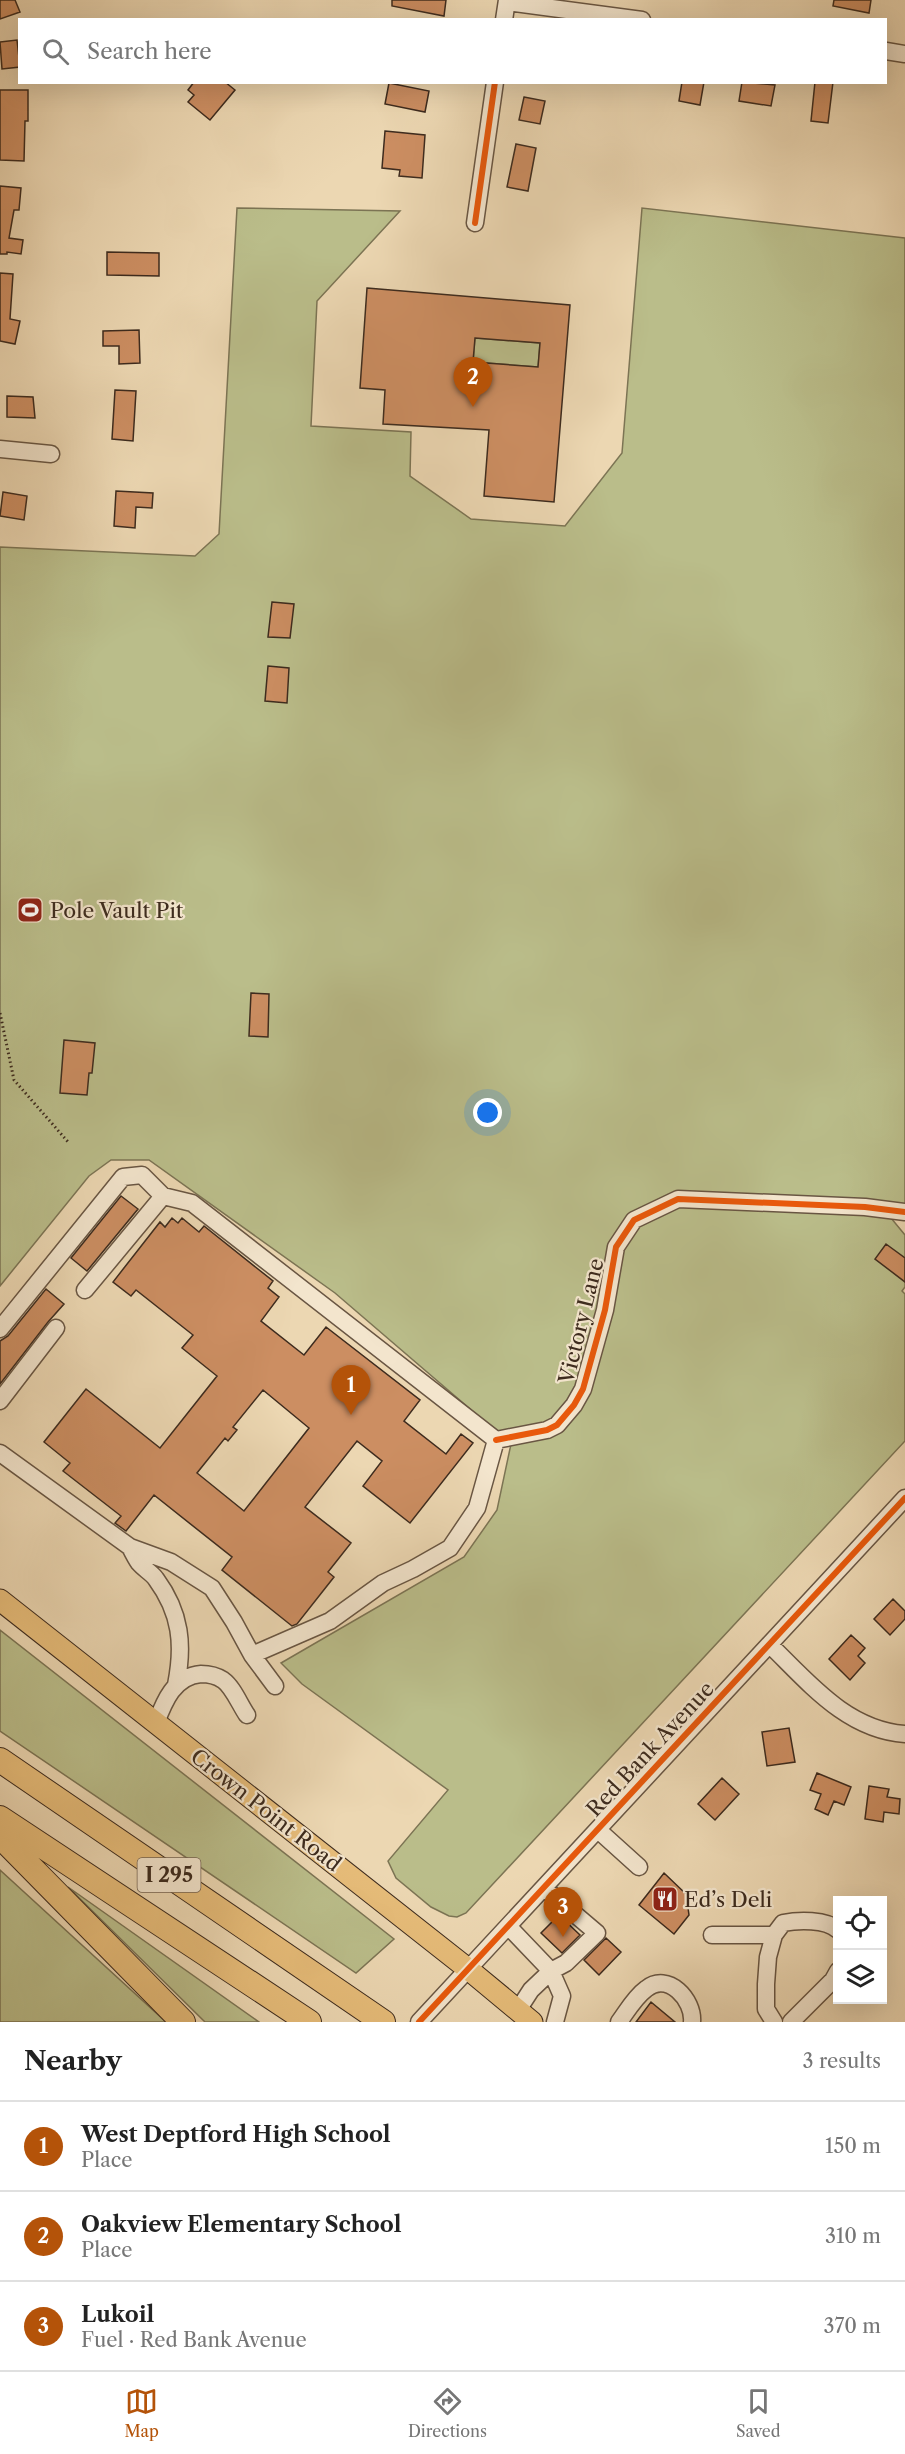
<!DOCTYPE html>
<html lang="en">
<head>
<meta charset="utf-8">
<style>
	:root { --surface:#fff; --page:#f6f6f6; --text:#222; --muted:#767676; --line:#e0e0e0; --accent:#b45309 }
	body { margin:0; font-family:"Libre Caslon Text",serif; background:var(--page); color:var(--text) }
	.controls { position:absolute; right:18px; bottom:18px; display:grid; overflow:hidden; border-radius:0px; box-shadow:0 6px 24px #0002 }
	.controls button { width:54px; height:54px; display:grid; place-items:center; padding:0; border:0; border-bottom:2px solid var(--line); background:var(--surface); color:var(--text); font:30px sans-serif }
	.you { position:absolute; left:488px; top:1113px; width:21px; height:21px; margin:-15px; border:4px solid #fff; border-radius:50%; background:#1a73e8; box-shadow:0 0 0 9px #1a73e833 }
	.badge { display:grid; place-items:center; width:39px; height:39px; border-radius:50%; background:var(--accent); color:#fff; font-size:20px; font-weight:700 }
	.pin { position:absolute; translate:-50% -50px; filter:drop-shadow(0 2px 3px #0008) }
	.pin::after { content:''; position:absolute; top:32px; width:21px; height:18px; background:inherit; clip-path:polygon(0 0,100% 0,50% 100%) }
	.list { margin:0; padding:0; list-style:none }
	h2 { display:flex; justify-content:space-between; align-items:center; height:78px; margin:0; padding:0 24px; font-size:26px }
	h2 small { font-size:20px; font-weight:400; color:var(--muted) }
	.list li { display:grid; grid-template-columns:39px 1fr auto; gap:18px; align-items:center; box-sizing:border-box; height:90px; padding:0 24px; border-top:2px solid var(--line) }
	.list b { display:block; font-size:22px; white-space:nowrap }
	.list p { margin:0; font-size:20px; white-space:nowrap; color:var(--muted) }
	.list em { font-size:20px; font-style:normal; color:var(--muted) }
	.icon { flex:none; width:33px; height:33px; fill:none; stroke:currentColor; stroke-width:2; stroke-linecap:round; stroke-linejoin:round }
	.map { position:relative; flex:none; width:905px; height:2022px; overflow:hidden }
	.search { position:absolute; background:var(--surface); box-shadow:0 6px 24px #0002; left:18px; right:18px; top:18px; height:66px; display:flex; align-items:center; gap:15px; box-sizing:border-box; padding:0 21px; border-radius:0px; color:var(--muted); font-size:22px }
	.sheet { height:348px; background:var(--surface) }
	nav { display:flex; justify-content:space-around; align-items:center; box-sizing:border-box; height:84px; border-top:2px solid var(--line); background:var(--surface); font-size:16px; color:var(--muted) }
	nav a { display:grid; justify-items:center; gap:3px }
	nav .on { color:var(--accent) }
	.map>svg:first-child { display:block }
	.green { fill:#babd8a; stroke:#7c7454; stroke-width:1.5 }
	.building { fill:#cc8e62; stroke:#3d2b1e; stroke-width:1.5; fill-rule:evenodd }
	.lines { fill:none; stroke-linecap:round; stroke-linejoin:round }
	.minor-casing { stroke:#695643; stroke-width:19 }
	.major-casing { stroke:#3d2b1e; stroke-width:23 }
	.highway-casing { stroke:#3d2b1e; stroke-width:26 }
	.path { stroke:#3d2b1e; stroke-width:3; stroke-dasharray:1.5 3; stroke-linecap:butt }
	.minor { stroke:#f3e5cd; stroke-width:16 }
	.major { stroke:#e6bc79; stroke-width:21 }
	.highway { stroke:#e6bc79; stroke-width:24 }
	.cycleway-casing { stroke:#f3e5cd; stroke-width:10 }
	.cycleway { stroke:#e8590c; stroke-width:6 }
	.labels { text-anchor:middle; dominant-baseline:central; stroke-width:4.5; stroke-linejoin:round; paint-order:stroke }
	.shield { fill:#f3e5cd; stroke:#746352; stroke-width:1.5 }
	.shield-label { font-size:20px; font-weight:bold; fill:#3d2b1e }
	.poi-label { font-size:21px; fill:#3d2b1e; stroke:#f3e5cd; text-anchor:start }
	.street-label { font-size:21px; fill:#3d2b1e; stroke:#f3e5cd }
</style>
</head>
<body>
<div class="map">
<svg width="905" height="2022" viewBox="0 0 905 2022">
	<rect width="100%" height="100%" fill="#ecd7b2"/>
	<filter id="stains"><feTurbulence type="fractalNoise" baseFrequency=".00333" numOctaves="4"/><feColorMatrix values="0 0 0 0 .2 0 0 0 0 .09 0 0 0 0 .02 0 0 0 .5 -.17"/></filter>
	<radialGradient id="worn" r=".72"><stop offset=".6" stop-color="#630" stop-opacity="0"/><stop offset="1" stop-color="#630" stop-opacity=".3"/></radialGradient>
	<!-- green -->
	<path class="green" d="M 237,208 L 400,211 L 317,301 L 311,426 L 411,432 L 410,476 L 471,519 L 565,526 L 622,453 L 642,208 L 905,238 L 905,1211 L 886,1212 L 905,1235 L 905,1287 L 902,1291 L 905,1294 L 905,1441 L 466,1913 L 457,1917 L 449,1916 L 431,1907 L 396,1878 L 388,1861 L 448,1790 L 302,1684 L 281,1663 L 464,1557 L 497,1510 L 511,1444 L 335,1293 L 149,1160 L 111,1160 L 89,1176 L 0,1286 L 0,547 L 195,556 L 219,534 Z
		M 475,338 L 540,343 L 538,367 L 473,362 Z
		M 0,1630 L 394,1939 L 356,1973 L 0,1731 Z
		M 0,1870 L 166,2022 L 0,2022 Z
		M 68,1887 L 259,2022 L 205,2022 Z"/>
	<!-- building -->
	<path class="building" d="M 0,0 L 15,0 L 20,12 L 0,19 Z
		M 392,0 L 446,0 L 444,16 L 392,6 Z
		M 834,0 L 871,0 L 869,13 L 833,6 Z
		M 17,40 L 20,67 L 2,69 L 0,42 Z
		M 194,82 L 225,82 L 235,90 L 210,120 L 188,102 L 194,95 L 188,90 Z
		M 682,82 L 704,82 L 700,105 L 679,101 Z
		M 742,82 L 775,85 L 771,106 L 739,101 Z
		M 815,82 L 833,82 L 828,123 L 811,121 Z
		M 389,83 L 429,91 L 425,112 L 385,104 Z
		M 0,90 L 28,90 L 28,121 L 25,121 L 24,161 L 0,160 Z
		M 524,97 L 545,101 L 540,124 L 519,120 Z
		M 385,131 L 425,135 L 422,178 L 399,176 L 400,170 L 382,168 Z
		M 516,144 L 536,148 L 528,191 L 507,187 Z
		M 0,186 L 21,188 L 19,210 L 14,210 L 9,238 L 23,240 L 21,254 L 7,252 L 7,254 L 0,254 Z
		M 107,252 L 159,253 L 159,276 L 107,275 Z
		M 0,273 L 13,274 L 10,319 L 20,321 L 15,344 L 0,341 Z
		M 367,288 L 570,305 L 554,502 L 484,496 L 489,430 L 383,424 L 385,390 L 360,388 ZM 475,338 L 540,343 L 538,367 L 473,362 Z
		M 139,330 L 140,363 L 119,364 L 119,346 L 103,346 L 103,331 Z
		M 115,390 L 136,391 L 133,441 L 112,439 Z
		M 7,396 L 33,397 L 35,418 L 7,417 Z
		M 116,491 L 153,493 L 152,508 L 136,507 L 135,528 L 114,526 Z
		M 3,492 L 27,496 L 24,520 L 0,516 Z
		M 272,602 L 294,604 L 290,638 L 268,637 Z
		M 268,666 L 289,668 L 287,703 L 265,701 Z
		M 251,993 L 269,994 L 268,1037 L 249,1036 Z
		M 64,1040 L 95,1043 L 92,1073 L 89,1073 L 87,1095 L 60,1093 Z
		M 121,1196 L 138,1209 L 87,1271 L 71,1258 Z
		M 172,1218 L 178,1223 L 182,1218 L 199,1232 L 204,1226 L 273,1281 L 268,1288 L 279,1297 L 261,1321 L 304,1355 L 326,1327 L 420,1400 L 404,1421 L 446,1454 L 461,1434 L 473,1443 L 410,1523 L 363,1486 L 382,1461 L 357,1441 L 305,1507 L 351,1543 L 328,1572 L 334,1577 L 297,1624 L 292,1626 L 222,1570 L 232,1557 L 154,1495 L 126,1531 L 115,1523 L 121,1516 L 63,1471 L 70,1463 L 44,1442 L 86,1389 L 160,1448 L 217,1376 L 182,1348 L 193,1335 L 136,1290 L 131,1296 L 113,1282 L 160,1222 L 165,1227 ZM 263,1390 L 309,1428 L 244,1511 L 197,1473 L 225,1438 L 228,1441 L 237,1430 L 233,1427 Z
		M 886,1244 L 905,1258 L 905,1282 L 875,1259 Z
		M 46,1289 L 64,1304 L 48,1322 L 0,1384 L 0,1341 L 8,1336 Z
		M 893,1599 L 905,1611 L 905,1619 L 890,1635 L 874,1619 Z
		M 851,1635 L 865,1648 L 858,1656 L 865,1663 L 850,1680 L 829,1659 Z
		M 789,1728 L 795,1762 L 767,1766 L 762,1732 Z
		M 817,1773 L 851,1787 L 844,1805 L 834,1801 L 828,1815 L 815,1809 L 821,1794 L 810,1790 Z
		M 722,1778 L 739,1794 L 715,1820 L 698,1804 Z
		M 869,1786 L 889,1789 L 887,1797 L 900,1799 L 899,1814 L 884,1812 L 883,1822 L 865,1819 Z
		M 664,1873 L 686,1894 L 689,1915 L 674,1934 L 639,1905 Z
		M 559,1915 L 580,1935 L 562,1953 L 541,1933 Z
		M 606,1938 L 621,1952 L 599,1975 L 584,1960 Z
		M 651,2002 L 675,2022 L 636,2022 Z"/>
	<g class="lines">
		<!-- minor casing -->
		<g class="minor-casing">
			<path id="minor" d="M 507,2 L 642,20
				M 504,20 L 507,0
				M 886,51 L 905,54
				M 475,223 L 495,82
				M 0,449 L 51,454
				M 163,1196 L 192,1203 L 496,1440
				M 0,1329 L 123,1177 L 142,1175 L 163,1196 L 85,1290
				M 0,1401 L 56,1328
				M 496,1440 L 547,1430 L 557,1425 L 574,1405 L 583,1389 L 605,1310 L 616,1247 L 634,1220 L 678,1199 L 865,1207 L 905,1212
				M 0,1453 L 130,1547 L 171,1562 L 212,1588 L 234,1622 L 252,1655 L 275,1686
				M 130,1547 C 133,1553 136,1559 139,1563 C 144,1569 152,1573 156,1579 C 181,1613 184,1645 176,1685
				M 770,1645 C 809,1683 847,1730 905,1734
				M 252,1655 L 330,1621 L 383,1583 L 413,1569 L 450,1548 L 477,1508 L 496,1440
				M 156,1723 C 164,1702 174,1676 201,1674 C 208,1674 217,1676 223,1680 C 233,1687 240,1705 247,1715
				M 598,1830 L 639,1867
				M 508,1926 L 551,1971 L 566,1963 L 597,1933 L 544,1888
				M 712,1935 L 774,1935
				M 518,2010 L 531,1990 L 551,1971 L 562,1996 L 555,2022
				M 419,2022 L 905,1498
				M 619,2022 C 627,2011 635,1997 646,1989 C 668,1971 694,2000 692,2022
				M 774,2022 L 766,2009 L 766,1984 L 768,1957 L 774,1935 L 783,1923 C 798,1920 826,1919 838,1930
				M 791,2022 L 833,1980 L 838,1971"/>
		</g>
		<!-- major casing -->
		<g class="major-casing">
			<path id="major" d="M 0,1600 L 468,1969 L 532,2022"/>
		</g>
		<!-- highway casing -->
		<g class="highway-casing">
			<path id="highway" d="M 0,1760 L 383,2022
				M 0,1818 L 309,2022
				M 0,1836 L 183,2022"/>
		</g>
		<!-- path -->
		<path class="path" d="M 0,1013 L 14,1080 L 69,1143"/>
		<!-- minor -->
		<use href="#minor" class="minor"/>
		<!-- major -->
		<use href="#major" class="major"/>
		<!-- highway -->
		<use href="#highway" class="highway"/>
		<!-- cycleway casing -->
		<g class="cycleway-casing">
			<path id="cycleway" d="M 475,223 L 495,82
				M 496,1440 L 547,1430 L 557,1425 L 574,1405 L 583,1389 L 605,1310 L 616,1247 L 634,1220 L 678,1199 L 865,1207 L 905,1212
				M 419,2022 L 905,1498"/>
		</g>
		<!-- cycleway -->
		<use href="#cycleway" class="cycleway"/>
	</g>
	<!-- icons -->
	<defs>
		<g id="stadium-square" transform="scale(1.35)"><rect x="-9" y="-9" width="18" height="18" rx="4" fill="#8f2418" stroke="#f3e5cd"/><path d="M0-5a6.5 5 0 1 0 0 10a6.5 5 0 1 0 0-10ZM-3.5-1.8h7v3.6h-7Z" fill="#fff"/></g>
		<g id="restaurant-square" transform="scale(1.35)"><rect x="-9" y="-9" width="18" height="18" rx="4" fill="#8f2418" stroke="#f3e5cd"/><path d="M-5-6h1v4h1v-4h1v4h1v-4h1v5L-1.5 .5V6h-2V.5L-5-1ZM5-6V6H3V1.5H1.5Q1.5-4 5-6Z" fill="#fff"/></g>
	</defs>
	<g fill-rule="evenodd">
		<use href="#stadium-square" x="30" y="910"/>
		<use href="#restaurant-square" x="665" y="1899"/>
	</g>
	<g class="labels">
		<!-- shield labels -->
		<rect class="shield" x="137.5" y="1858" width="63" height="34" rx="4.5"/>
		<g class="shield-label">
			<text x="169" y="1875">I 295</text>
		</g>
		<!-- poi labels -->
		<g class="poi-label">
			<text x="50" y="910">Pole Vault Pit</text>
			<text x="684" y="1899">Ed’s Deli</text>
		</g>
		<!-- street labels -->
		<g class="street-label">
			<text transform="translate(581 1321) rotate(-76)">Victory Lane</text>
			<text transform="translate(650 1749) rotate(-47)">Red Bank Avenue</text>
			<text transform="translate(266 1810) rotate(38)">Crown Point Road</text>
		</g>
	</g>
	<rect width="100%" height="100%" filter="url(#stains)"/>
	<rect width="100%" height="100%" fill="url(#worn)"/>
</svg>
<div class="controls">
<button><svg class="icon" aria-label="locate" viewBox="0 0 24 24"><circle cx="12" cy="12" r="6"/><path d="M12 2v4M12 18v4M2 12h4M18 12h4"/></svg></button>
<button><svg class="icon" aria-label="layers" viewBox="0 0 24 24"><path d="M12 4l9 5-9 5-9-5zM3 14l9 5 9-5"/></svg></button>
</div>
<div class="you"></div>
<div class="pin badge" style="left:351px;top:1415px">1</div>
<div class="pin badge" style="left:473px;top:407px">2</div>
<div class="pin badge" style="left:563px;top:1937px">3</div>
<div class="search"><svg class="icon" aria-label="search" viewBox="0 0 24 24"><circle cx="10" cy="10" r="6"/><path d="M15 15l6 6"/></svg>Search here</div>
</div>
<section class="sheet">
<h2>Nearby<small>3 results</small></h2>
<ul class="list">
<li><span class="badge">1</span><div><b>West Deptford High School</b><p>Place</p></div><em>150 m</em></li>
<li><span class="badge">2</span><div><b>Oakview Elementary School</b><p>Place</p></div><em>310 m</em></li>
<li><span class="badge">3</span><div><b>Lukoil</b><p>Fuel · Red Bank Avenue</p></div><em>370 m</em></li>
</ul>
</section>
<nav>
<a class="on"><svg class="icon" aria-label="map" viewBox="0 0 24 24"><path d="M3 6l6-2 6 2 6-2v14l-6 2-6-2-6 2zM9 4v14M15 6v14"/></svg>Map</a>
<a><svg class="icon" aria-label="directions" viewBox="0 0 24 24"><path d="M12 3l9 9-9 9-9-9zM9 14v-3h6M13 9l2 2-2 2"/></svg>Directions</a>
<a><svg class="icon" aria-label="saved" viewBox="0 0 24 24"><path d="M7 4h10v16l-5-4-5 4z"/></svg>Saved</a>
</nav>
</body>
</html>
